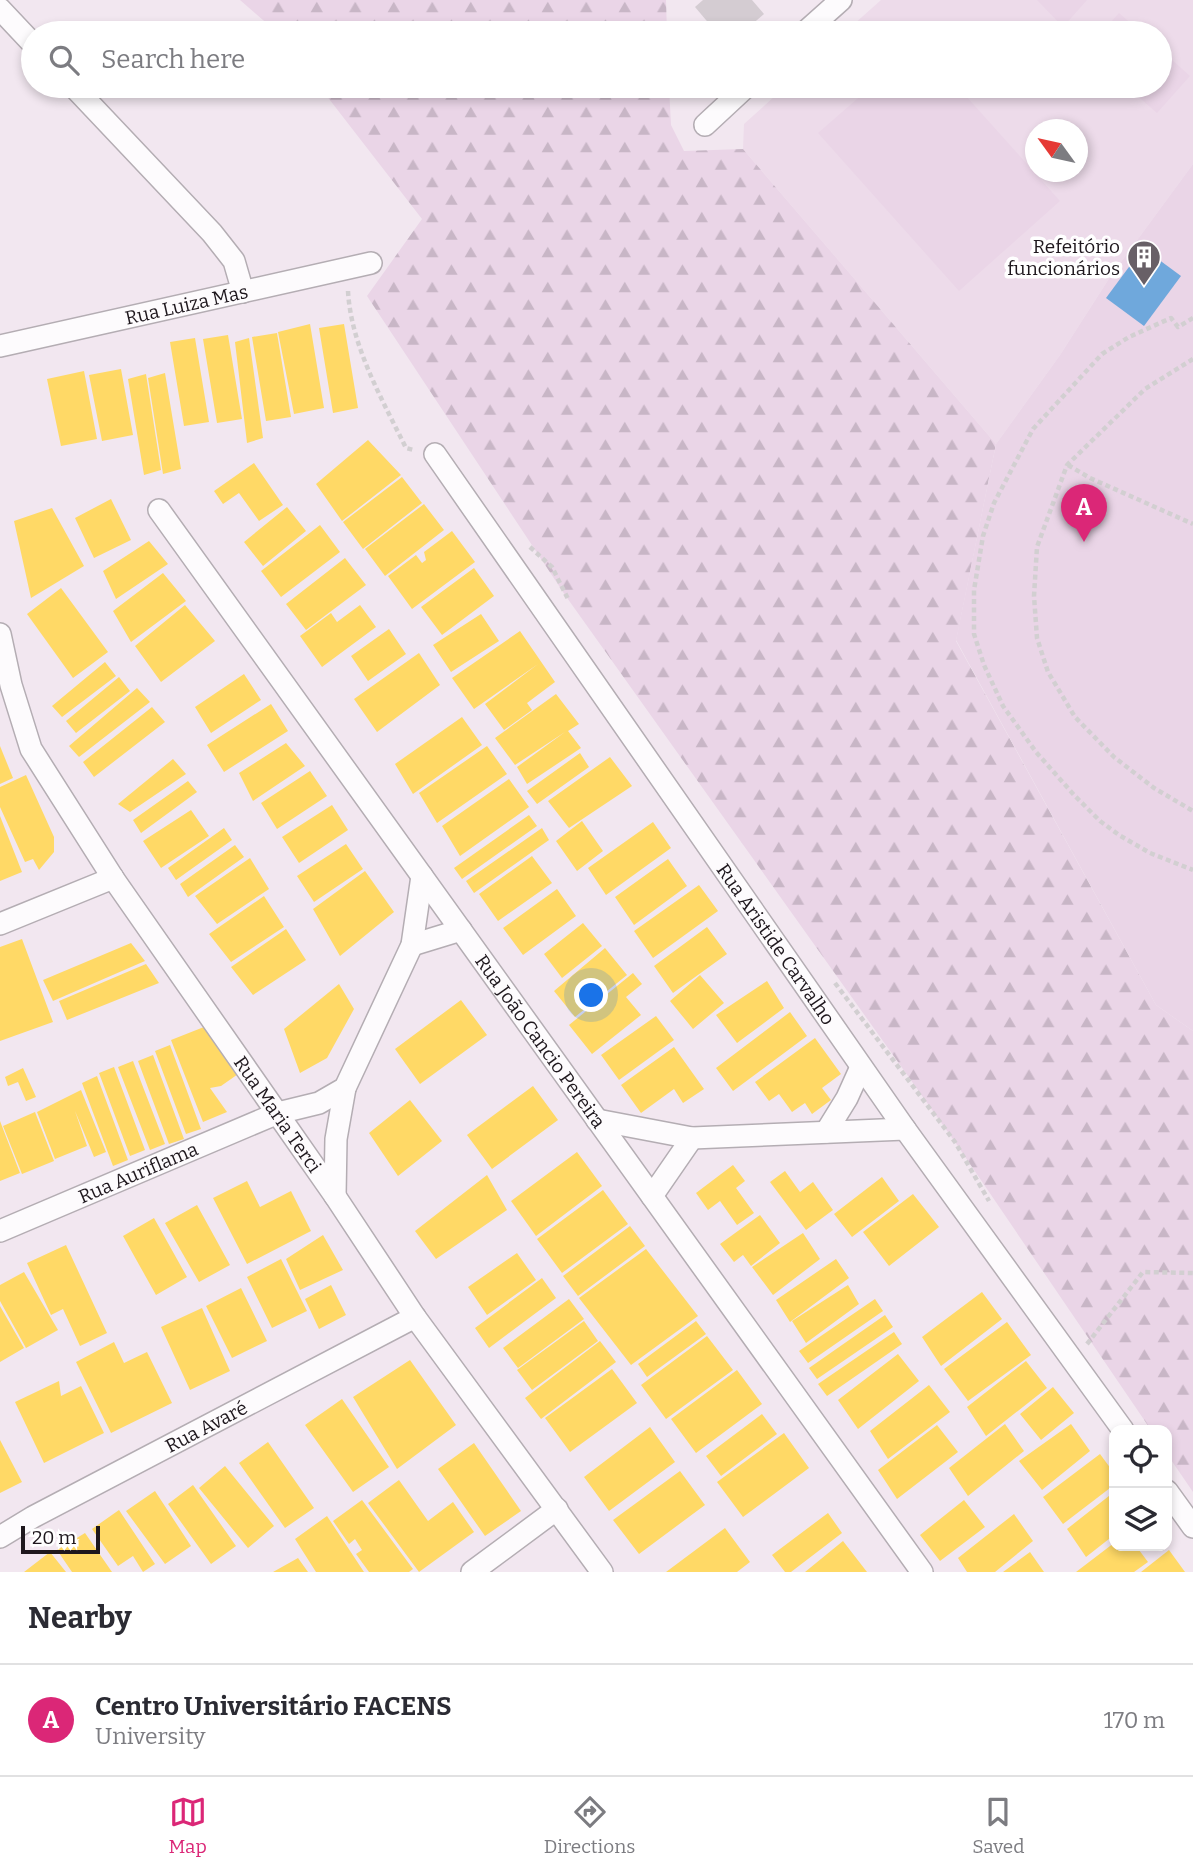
<!DOCTYPE html>
<html lang="en">
<head>
<meta charset="utf-8">
<style>
	:root { --surface:#fff; --page:#f2f2f3; --text:#2b2b33; --muted:#7c7c81; --line:#e1e1e2; --accent:#db2777 }
	body { margin:0; font-family:Bitter,serif; background:var(--page); color:var(--text) }
	.controls { position:absolute; right:21px; bottom:21px; display:grid; overflow:hidden; border-radius:14px; box-shadow:0 4px 10px #0003 }
	.controls button { width:63px; height:63px; display:grid; place-items:center; padding:0; border:0; border-bottom:2px solid var(--line); background:var(--surface); color:var(--text); font:35px sans-serif }
	.compass { position:absolute; left:1025px; top:119px; width:63px; height:63px; border-radius:50%; background:var(--surface); box-shadow:0 4px 10px #0003; rotate:303deg }
	.scale { position:absolute; left:21px; bottom:18px; width:79px; box-sizing:border-box; padding-left:7px; border:4px solid #1e171d; border-top:0; font-size:19px; line-height:24px; white-space:nowrap; color:#1e171d; -webkit-text-stroke:5px #fff; paint-order:stroke }
	.you { position:absolute; left:592px; top:996px; width:24px; height:24px; margin:-18px; border:5px solid #fff; border-radius:50%; background:#1a73e8; box-shadow:0 0 0 10px #1a73e833 }
	.badge { display:grid; place-items:center; width:46px; height:46px; border-radius:50%; background:var(--accent); color:#fff; font-size:23px; font-weight:700 }
	.pin { position:absolute; translate:-50% -58px; filter:drop-shadow(0 2px 4px #0008) }
	.pin::after { content:''; position:absolute; top:37px; width:24px; height:21px; background:inherit; clip-path:polygon(0 0,100% 0,50% 100%) }
	.list { margin:0; padding:0; list-style:none }
	h2 { display:flex; justify-content:space-between; align-items:center; height:91px; margin:0; padding:0 28px; font-size:30px }
	h2 small { font-size:23px; font-weight:400; color:var(--muted) }
	.list li { display:grid; grid-template-columns:46px 1fr auto; gap:21px; align-items:center; box-sizing:border-box; height:112px; padding:0 28px; border-top:2px solid var(--line) }
	.list b { display:block; font-size:26px; white-space:nowrap }
	.list p { margin:0; font-size:23px; white-space:nowrap; color:var(--muted) }
	.list em { font-size:23px; font-style:normal; color:var(--muted) }
	.icon { flex:none; width:38px; height:38px; fill:none; stroke:currentColor; stroke-width:2; stroke-linecap:round; stroke-linejoin:round }
	.map { position:relative; flex:none; width:1193px; height:1572px; overflow:hidden }
	.search { position:absolute; background:var(--surface); box-shadow:0 4px 10px #0003; left:21px; right:21px; top:21px; height:77px; display:flex; align-items:center; gap:18px; box-sizing:border-box; padding:0 24px; border-radius:38px; color:var(--muted); font-size:26px }
	.sheet { height:203px; background:var(--surface) }
	nav { display:flex; justify-content:space-around; align-items:center; box-sizing:border-box; height:98px; border-top:2px solid var(--line); background:var(--surface); font-size:19px; color:var(--muted) }
	nav a { display:grid; justify-items:center; gap:4px }
	nav .on { color:var(--accent) }
	.map>svg:first-child { display:block }
	.built { fill:#eddbea; fill-rule:evenodd }
	.forest { fill:url(#forest-firs) }
	.green { fill:#ead5e7 }
	.homes { fill:#ffd966 }
	.schools { fill:#6fa8dc }
	.building { fill:#d4ccd2 }
	.lines { fill:none; stroke-linecap:round; stroke-linejoin:round }
	.street-casing { stroke:#b4adb3; stroke-width:24 }
	.path { stroke:#d2cfd1; stroke-width:4.5; stroke-dasharray:5 3.5; stroke-linecap:butt }
	.street { stroke:#fdfbfd; stroke-width:21 }
	.labels { text-anchor:middle; dominant-baseline:central; stroke-width:7; stroke-linejoin:round; paint-order:stroke }
	.poi-label { font-size:19px; fill:#1e171d; stroke:#fff; text-anchor:end }
	.street-label { font-size:19px; fill:#1e171d; stroke:#fff }
</style>
</head>
<body>
<div class="map">
<svg width="1193" height="1572" viewBox="0 0 1193 1572">
	<defs>
		<pattern id="forest-firs" width="22" height="20" patternUnits="userSpaceOnUse" patternTransform="scale(1.75)"><rect width="22" height="20" fill="#ead5e7"/><path d="M5 1l3.5 6h-7zM16 11l3.5 6h-7z" fill="#c8b6c6"/></pattern>
	</defs>
	<rect width="100%" height="100%" fill="#f2e7f0"/>
	<!-- built -->
	<path class="built" d="M 881,0 L 1193,0 L 1193,164 L 1110,277 L 1060,355 L 996,444 L 743,149 L 744,124 L 786,86 L 1160,86 L 1160,33 L 844,33 ZM 1036,130 L 1078,130 L 1078,172 L 1036,172 Z"/>
	<!-- forest -->
	<path class="forest" d="M 240,0 L 666,0 L 667,33 L 278,33 Z
		M 319,86 L 669,86 L 671,125 L 684,151 L 743,149 L 996,444 L 956,641 L 1156,1005 L 1193,1031 L 1193,1492 L 1167,1454 L 1167,1430 L 1151,1430 L 955,1142 L 565,595 L 367,296 L 422,219 Z"/>
	<!-- green -->
	<path class="green" d="M 1037,0 L 1087,0 L 1063,27 Z
		M 1119,13 L 1142,33 L 1101,33 Z
		M 1160,49 L 1190,76 L 1157,113 L 1126,86 L 1160,86 Z
		M 872,86 L 957,86 L 1060,201 L 959,291 L 818,133 Z
		M 1193,164 L 1193,1031 L 1156,1005 L 956,640 L 996,444 L 1060,355 L 1110,277 Z"/>
	<!-- homes -->
	<path class="homes" d="M 310,324 L 324,408 L 294,414 L 278,332 Z
		M 344,324 L 358,408 L 333,413 L 319,328 Z
		M 277,333 L 291,417 L 266,421 L 252,337 Z
		M 228,335 L 242,419 L 217,423 L 203,339 Z
		M 195,338 L 209,422 L 184,426 L 170,342 Z
		M 249,338 L 263,438 L 247,443 L 235,342 Z
		M 121,369 L 133,435 L 102,441 L 89,375 Z
		M 84,371 L 97,439 L 61,446 L 47,379 Z
		M 165,373 L 181,469 L 163,474 L 148,378 Z
		M 146,374 L 161,470 L 144,475 L 128,379 Z
		M 368,440 L 401,475 L 342,521 L 316,484 Z
		M 254,463 L 283,505 L 259,521 L 239,493 L 223,504 L 214,491 Z
		M 402,477 L 422,503 L 363,549 L 343,522 Z
		M 111,499 L 131,540 L 94,558 L 75,518 Z
		M 424,504 L 444,530 L 385,576 L 365,549 Z
		M 287,507 L 306,531 L 263,566 L 244,542 Z
		M 52,508 L 84,566 L 31,598 L 14,521 Z
		M 320,525 L 340,552 L 281,597 L 261,571 Z
		M 452,531 L 475,562 L 412,609 L 388,576 L 416,555 L 422,563 L 426,560 L 424,552 Z
		M 149,541 L 168,564 L 116,599 L 103,571 Z
		M 345,558 L 366,585 L 306,630 L 286,604 Z
		M 474,568 L 494,596 L 442,635 L 421,607 Z
		M 163,573 L 186,601 L 131,642 L 113,611 Z
		M 61,588 L 108,652 L 73,678 L 27,614 Z
		M 185,605 L 215,641 L 161,682 L 135,646 Z
		M 360,605 L 376,627 L 322,667 L 300,636 L 331,613 L 337,622 Z
		M 481,614 L 499,641 L 451,672 L 433,645 Z
		M 389,629 L 406,654 L 368,681 L 351,656 Z
		M 520,631 L 555,682 L 527,703 L 532,710 L 504,730 L 485,704 L 538,664 L 474,709 L 452,678 Z
		M 419,653 L 440,685 L 377,732 L 354,699 Z
		M 105,662 L 116,676 L 62,717 L 52,706 Z
		M 244,674 L 261,700 L 211,733 L 195,707 Z
		M 119,677 L 130,691 L 76,733 L 66,721 Z
		M 137,688 L 150,702 L 79,757 L 69,746 Z
		M 556,694 L 579,724 L 568,731 L 581,748 L 527,784 L 517,767 L 565,732 L 515,765 L 495,738 Z
		M 271,704 L 288,731 L 224,772 L 207,745 Z
		M 152,707 L 165,722 L 94,777 L 83,762 Z
		M 462,717 L 482,745 L 413,794 L 395,764 Z
		M 286,743 L 305,766 L 253,801 L 239,773 Z
		M 0,746 L 13,778 L 0,784 Z
		M 487,746 L 507,774 L 437,823 L 419,793 Z
		M 580,753 L 589,767 L 537,804 L 527,791 Z
		M 610,757 L 632,786 L 569,828 L 548,801 Z
		M 173,759 L 186,774 L 130,812 L 118,804 Z
		M 310,771 L 327,796 L 277,829 L 261,803 Z
		M 26,775 L 54,837 L 54,852 L 39,870 L 33,859 L 25,862 L 0,807 L 0,787 Z
		M 509,779 L 529,807 L 460,856 L 442,826 Z
		M 188,781 L 197,792 L 141,833 L 133,820 Z
		M 332,805 L 348,830 L 299,863 L 282,837 Z
		M 191,810 L 209,836 L 161,868 L 143,841 Z
		M 529,815 L 537,826 L 462,879 L 454,868 Z
		M 0,816 L 22,872 L 0,881 Z
		M 582,821 L 603,851 L 577,871 L 556,841 Z
		M 653,822 L 671,848 L 606,895 L 588,868 Z
		M 224,828 L 232,840 L 176,880 L 168,868 Z
		M 542,828 L 549,840 L 474,893 L 466,881 Z
		M 346,844 L 363,869 L 314,902 L 297,876 Z
		M 235,845 L 244,857 L 188,897 L 180,884 Z
		M 532,856 L 552,883 L 498,921 L 479,894 Z
		M 250,858 L 269,889 L 217,924 L 195,896 Z
		M 668,859 L 687,886 L 634,925 L 615,897 Z
		M 365,871 L 394,912 L 340,956 L 313,909 Z
		M 699,885 L 718,911 L 653,958 L 634,931 Z
		M 557,889 L 576,916 L 523,955 L 503,928 Z
		M 264,896 L 284,927 L 231,962 L 209,934 Z
		M 583,923 L 602,946 L 562,978 L 544,954 Z
		M 707,927 L 727,954 L 673,993 L 654,966 Z
		M 286,929 L 306,960 L 253,995 L 231,967 Z
		M 22,939 L 53,1022 L 0,1041 L 0,947 Z
		M 131,943 L 145,961 L 53,1001 L 43,980 Z
		M 605,948 L 627,975 L 575,1017 L 554,991 Z
		M 146,964 L 159,983 L 67,1020 L 59,1001 Z
		M 633,973 L 642,984 L 626,997 L 641,1015 L 592,1054 L 569,1025 Z
		M 700,975 L 724,1003 L 693,1029 L 670,1001 Z
		M 767,981 L 784,1008 L 737,1043 L 716,1015 Z
		M 339,984 L 354,1009 L 327,1058 L 300,1073 L 284,1029 Z
		M 461,1000 L 487,1035 L 420,1084 L 395,1049 Z
		M 790,1012 L 807,1036 L 733,1091 L 716,1068 Z
		M 656,1016 L 674,1040 L 619,1080 L 601,1055 Z
		M 209,1025 L 241,1072 L 221,1086 L 210,1088 L 227,1112 L 203,1122 L 171,1040 Z
		M 815,1038 L 841,1074 L 822,1088 L 831,1100 L 812,1114 L 805,1103 L 792,1112 L 779,1094 L 769,1101 L 755,1082 Z
		M 170,1045 L 201,1129 L 186,1134 L 155,1051 Z
		M 674,1047 L 704,1089 L 683,1103 L 674,1089 L 641,1113 L 621,1085 Z
		M 153,1055 L 184,1139 L 169,1144 L 138,1061 Z
		M 133,1061 L 165,1144 L 150,1150 L 118,1067 Z
		M 114,1067 L 145,1150 L 130,1156 L 99,1073 Z
		M 23,1068 L 36,1097 L 26,1101 L 18,1082 L 8,1086 L 5,1077 Z
		M 97,1076 L 128,1160 L 113,1166 L 82,1083 Z
		M 533,1086 L 558,1120 L 492,1169 L 467,1135 Z
		M 81,1090 L 106,1152 L 94,1157 L 75,1111 L 87,1146 L 55,1159 L 37,1112 Z
		M 410,1100 L 442,1141 L 398,1176 L 369,1133 Z
		M 35,1112 L 54,1161 L 22,1174 L 3,1126 Z
		M 0,1121 L 20,1173 L 0,1181 Z
		M 577,1152 L 602,1186 L 536,1236 L 511,1201 Z
		M 733,1165 L 745,1181 L 736,1188 L 754,1213 L 737,1225 L 720,1201 L 708,1210 L 696,1193 Z
		M 785,1171 L 800,1192 L 813,1182 L 833,1210 L 806,1230 L 770,1182 Z
		M 487,1175 L 507,1210 L 436,1259 L 415,1231 Z
		M 882,1177 L 899,1201 L 852,1237 L 834,1214 Z
		M 247,1181 L 260,1207 L 291,1191 L 311,1231 L 247,1264 L 213,1198 Z
		M 603,1190 L 628,1224 L 562,1273 L 537,1239 Z
		M 913,1194 L 939,1227 L 889,1266 L 863,1232 Z
		M 197,1205 L 230,1265 L 199,1282 L 165,1223 Z
		M 760,1215 L 780,1243 L 751,1266 L 743,1255 L 734,1262 L 720,1244 Z
		M 154,1218 L 187,1277 L 156,1295 L 123,1236 Z
		M 630,1226 L 645,1246 L 578,1296 L 563,1276 Z
		M 803,1233 L 820,1259 L 773,1295 L 752,1267 Z
		M 323,1235 L 343,1270 L 300,1290 L 286,1259 Z
		M 66,1245 L 107,1333 L 80,1346 L 63,1309 L 51,1315 L 27,1263 Z
		M 646,1249 L 698,1316 L 631,1365 L 579,1298 Z
		M 517,1253 L 536,1280 L 487,1315 L 468,1287 Z
		M 281,1259 L 307,1311 L 272,1328 L 247,1277 Z
		M 836,1259 L 849,1278 L 790,1322 L 776,1300 Z
		M 24,1272 L 58,1330 L 26,1348 L 0,1301 L 0,1285 Z
		M 542,1278 L 556,1298 L 489,1348 L 475,1328 Z
		M 331,1285 L 346,1315 L 319,1329 L 305,1299 Z
		M 848,1285 L 859,1304 L 806,1343 L 792,1321 Z
		M 241,1288 L 267,1341 L 232,1358 L 206,1306 Z
		M 982,1292 L 1002,1319 L 941,1366 L 922,1337 Z
		M 569,1299 L 584,1319 L 518,1368 L 503,1348 Z
		M 875,1299 L 883,1311 L 808,1363 L 799,1351 Z
		M 0,1306 L 24,1348 L 0,1362 Z
		M 202,1308 L 230,1371 L 190,1390 L 161,1327 Z
		M 885,1315 L 893,1327 L 817,1379 L 809,1368 Z
		M 584,1321 L 598,1341 L 532,1390 L 517,1370 Z
		M 696,1321 L 706,1334 L 647,1377 L 638,1364 Z
		M 1007,1322 L 1031,1355 L 968,1401 L 944,1369 Z
		M 894,1332 L 902,1344 L 827,1396 L 818,1384 Z
		M 707,1336 L 733,1370 L 666,1419 L 641,1385 Z
		M 600,1341 L 616,1362 L 541,1419 L 525,1398 Z
		M 114,1342 L 124,1363 L 147,1352 L 172,1403 L 111,1433 L 76,1362 Z
		M 898,1354 L 919,1381 L 858,1429 L 838,1400 Z
		M 410,1360 L 456,1425 L 397,1469 L 353,1397 Z
		M 1026,1361 L 1047,1388 L 986,1436 L 967,1407 Z
		M 612,1369 L 637,1403 L 570,1452 L 545,1418 Z
		M 737,1370 L 762,1404 L 696,1453 L 671,1419 Z
		M 59,1381 L 61,1396 L 81,1386 L 104,1433 L 44,1463 L 15,1402 Z
		M 929,1385 L 950,1412 L 888,1459 L 870,1431 Z
		M 1053,1387 L 1074,1413 L 1041,1440 L 1020,1414 Z
		M 342,1399 L 389,1467 L 353,1492 L 305,1425 Z
		M 762,1414 L 777,1434 L 721,1476 L 706,1456 Z
		M 1005,1424 L 1024,1451 L 968,1496 L 949,1468 Z
		M 1071,1424 L 1090,1451 L 1042,1490 L 1019,1461 Z
		M 937,1425 L 958,1452 L 897,1499 L 878,1470 Z
		M 650,1427 L 675,1462 L 609,1511 L 584,1477 Z
		M 784,1433 L 809,1468 L 743,1517 L 717,1482 Z
		M 0,1440 L 22,1482 L 0,1493 Z
		M 268,1442 L 314,1508 L 285,1528 L 239,1463 Z
		M 474,1443 L 521,1511 L 485,1536 L 438,1469 Z
		M 1100,1454 L 1114,1473 L 1114,1485 L 1063,1524 L 1043,1497 Z
		M 225,1466 L 274,1526 L 248,1548 L 199,1488 Z
		M 680,1471 L 705,1505 L 639,1554 L 613,1520 Z
		M 399,1480 L 428,1521 L 453,1502 L 474,1532 L 419,1572 L 368,1503 Z
		M 193,1485 L 236,1546 L 211,1564 L 168,1504 Z
		M 155,1491 L 191,1546 L 165,1564 L 126,1511 Z
		M 1114,1492 L 1114,1535 L 1086,1557 L 1067,1529 Z
		M 362,1500 L 413,1569 L 409,1572 L 369,1572 L 356,1554 L 362,1550 L 355,1539 L 349,1544 L 333,1521 Z
		M 964,1500 L 985,1527 L 940,1561 L 920,1535 Z
		M 119,1510 L 155,1564 L 143,1572 L 133,1556 L 118,1566 L 92,1529 Z
		M 828,1513 L 842,1533 L 791,1572 L 785,1572 L 772,1555 Z
		M 1014,1514 L 1033,1541 L 995,1572 L 967,1572 L 958,1558 Z
		M 327,1516 L 364,1572 L 316,1572 L 295,1539 Z
		M 725,1528 L 750,1562 L 737,1572 L 666,1572 Z
		M 85,1533 L 112,1572 L 72,1572 L 57,1550 Z
		M 843,1541 L 867,1572 L 805,1572 Z
		M 1114,1543 L 1114,1546 L 1136,1546 L 1148,1562 L 1134,1572 L 1076,1572 Z
		M 1169,1550 L 1185,1572 L 1141,1572 Z
		M 50,1552 L 66,1572 L 24,1572 Z
		M 1030,1552 L 1044,1572 L 1003,1572 Z
		M 298,1558 L 308,1572 L 273,1572 Z"/>
	<!-- schools -->
	<path class="schools" d="M 1143,248 L 1181,276 L 1144,326 L 1106,298 Z"/>
	<!-- building -->
	<path class="building" d="M 703,0 L 752,0 L 764,14 L 742,33 L 717,33 L 695,7 Z"/>
	<g class="lines">
		<!-- street casing -->
		<g class="street-casing">
			<g id="street">
				<path d="M 0,9 L 33,44"/>
				<path d="M 804,33 L 841,0"/>
				<path d="M 73,86 L 212,233 L 234,261 L 243,292"/>
				<path d="M 705,125 L 747,86"/>
				<path id="s1" d="M 0,346 L 371,263"/>
				<path id="s2" d="M 435,454 L 905,1129 L 1123,1430"/>
				<path id="s3" d="M 159,510 L 922,1572"/>
				<path id="s4" d="M 0,634 L 11,685 L 31,749 L 113,878 L 335,1196 L 415,1317 L 602,1572"/>
				<path d="M 0,924 L 113,878"/>
				<path d="M 412,945 L 461,930"/>
				<path d="M 597,1120 L 692,1138 L 905,1129"/>
				<path d="M 826,1132 L 847,1098 L 861,1067"/>
				<path d="M 335,1196 L 336,1139 L 345,1088"/>
				<path d="M 652,1196 L 692,1138"/>
				<path id="s5" d="M 0,1231 L 278,1113 L 319,1103 L 345,1088 L 412,945 L 422,876"/>
				<path d="M 1167,1491 L 1193,1527"/>
				<path id="s6" d="M 0,1537 L 33,1517 L 415,1317"/>
				<path d="M 472,1572 L 557,1509"/>
			</g>
		</g>
		<!-- path -->
		<path class="path" d="M 348,291 C 351,346 382,399 406,448 L 414,450
			M 1193,318 L 1178,327 L 1171,318 L 1129,337 L 1102,354 L 1033,429 L 994,503 L 983,536 L 974,590 L 974,634 L 984,665 L 1003,706 L 1036,752 L 1075,796 L 1100,821 L 1119,835 L 1150,853 L 1193,870
			M 1193,359 L 1145,389 L 1067,465 L 1037,547 L 1034,596 L 1037,638 L 1048,672 L 1075,717 L 1114,757 L 1154,788 L 1193,811
			M 1068,465 L 1090,478 L 1193,524
			M 530,547 L 552,567 L 569,601
			M 835,983 L 955,1142 L 989,1201
			M 1087,1344 L 1143,1272 L 1193,1273"/>
		<!-- street -->
		<use href="#street" class="street"/>
	</g>
	<!-- icons -->
	<defs>
		<g id="building-pin" transform="scale(1.75)"><path d="M0 17L-7.5 6A9.5 9.5 0 1 1 7.5 6Z" fill="#686067" stroke="#fff"/><path d="M-4-6H4V6H1V3H-1V6H-4ZM-2.5-4.3h1.7v1.8h-1.7ZM.8-4.3h1.7v1.8H.8ZM-2.5-1h1.7V.8h-1.7ZM.8-1h1.7V.8H.8Z" fill="#fff"/></g>
	</defs>
	<g fill-rule="evenodd">
		<use href="#building-pin" x="1144" y="257"/>
	</g>
	<g class="labels">
		<!-- poi labels -->
		<g class="poi-label">
			<text x="1120" y="246">Refeitório<tspan x="1120" dy="22">funcionários</tspan></text>
		</g>
		<!-- street labels -->
		<g class="street-label">
			<text stroke="none"><textPath href="#s1" startOffset="191">Rua Luiza Mas</textPath></text>
			<text stroke="none"><textPath href="#s2" startOffset="597">Rua Aristide Carvalho</textPath></text>
			<text stroke="none"><textPath href="#s3" startOffset="654">Rua João Cancio Pereira</textPath></text>
			<text stroke="none"><textPath href="#s4" startOffset="560">Rua Maria Terci</textPath></text>
			<text stroke="none"><textPath href="#s5" startOffset="150">Rua Auriflama</textPath></text>
			<text stroke="none"><textPath href="#s6" startOffset="234">Rua Avaré</textPath></text>
		</g>
	</g>
</svg>
<div class="controls">
<button><svg class="icon" aria-label="locate" viewBox="0 0 24 24"><circle cx="12" cy="12" r="6"/><path d="M12 2v4M12 18v4M2 12h4M18 12h4"/></svg></button>
<button><svg class="icon" aria-label="layers" viewBox="0 0 24 24"><path d="M12 4l9 5-9 5-9-5zM3 14l9 5 9-5"/></svg></button>
</div>
<svg class="compass" viewBox="-18 -18 36 36"><path d="M0-13l5 13h-10z" fill="#e53935"/><path d="M0 13l5-13h-10z" fill="#7c7c81"/></svg>
<div class="scale">20 m</div>
<div class="you"></div>
<div class="pin badge" style="left:1084px;top:542px">A</div>
<div class="search"><svg class="icon" aria-label="search" viewBox="0 0 24 24"><circle cx="10" cy="10" r="6"/><path d="M15 15l6 6"/></svg>Search here</div>
</div>
<section class="sheet">
<h2>Nearby<small></small></h2>
<ul class="list">
<li><span class="badge">A</span><div><b>Centro Universitário FACENS</b><p>University</p></div><em>170 m</em></li>
</ul>
</section>
<nav>
<a class="on"><svg class="icon" aria-label="map" viewBox="0 0 24 24"><path d="M3 6l6-2 6 2 6-2v14l-6 2-6-2-6 2zM9 4v14M15 6v14"/></svg>Map</a>
<a><svg class="icon" aria-label="directions" viewBox="0 0 24 24"><path d="M12 3l9 9-9 9-9-9zM9 14v-3h6M13 9l2 2-2 2"/></svg>Directions</a>
<a><svg class="icon" aria-label="saved" viewBox="0 0 24 24"><path d="M7 4h10v16l-5-4-5 4z"/></svg>Saved</a>
</nav>
</body>
</html>
